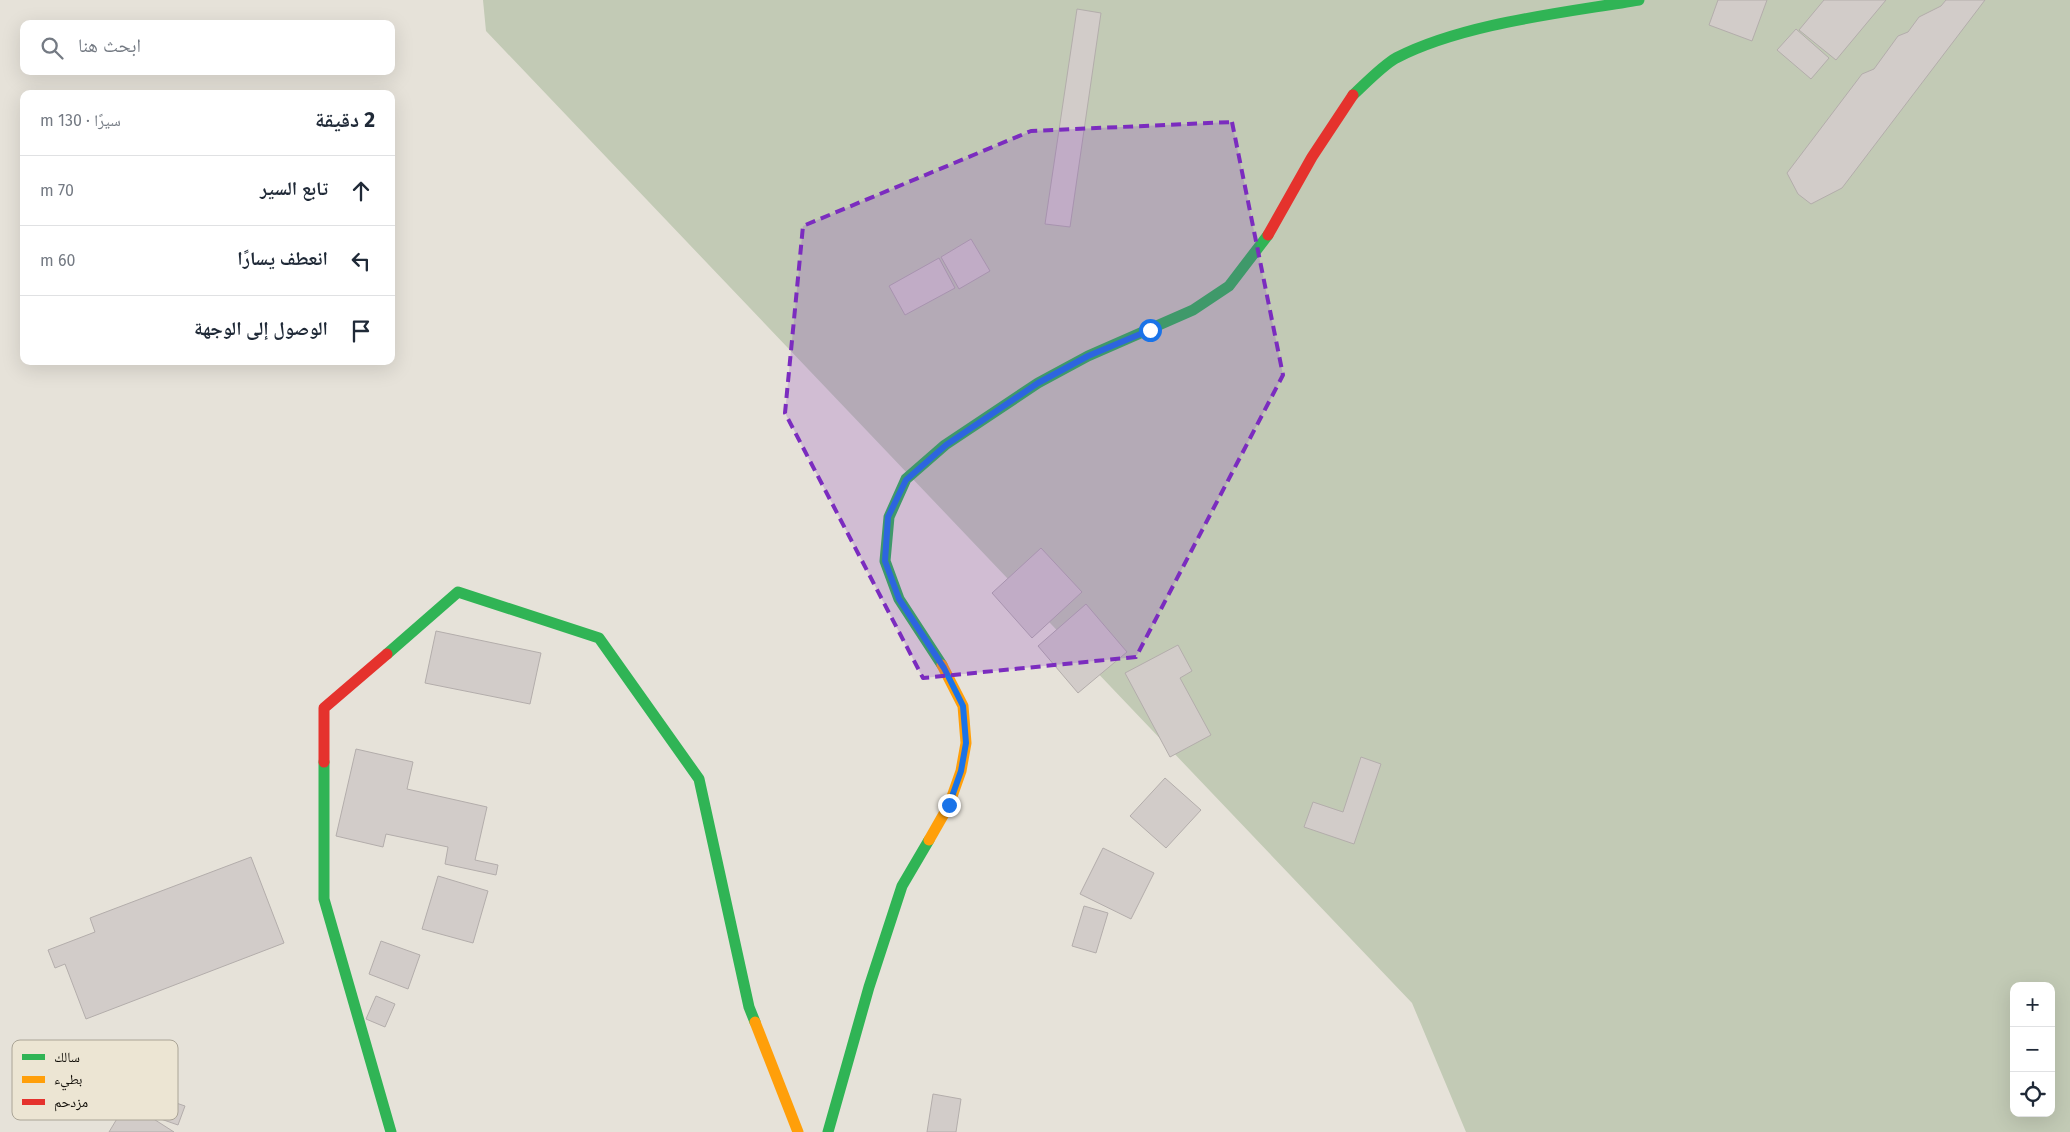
<!DOCTYPE html>
<html lang="ar">
<head>
<meta charset="utf-8">
<style>
	:root { --surface:#fff; --page:#f6f6f7; --text:#1f2937; --muted:#747a83; --line:#e0e1e3 }
	body { margin:0; font-family:"Fira Sans","Noto Naskh Arabic",sans-serif; background:var(--page); color:var(--text); direction:rtl }
	.controls { position:absolute; right:15px; bottom:15px; display:grid; overflow:hidden; border-radius:10px; box-shadow:0 5px 20px #0002 }
	.controls button { width:45px; height:45px; display:grid; place-items:center; padding:0; border:0; border-bottom:1px solid var(--line); background:var(--surface); color:var(--text); font:25px sans-serif }
	.stop { position:absolute; width:15px; height:15px; margin:-11px; border:4px solid #1a73e8; border-radius:50%; background:#fff }
	.stop.end { background:#1a73e8; border-color:#fff; box-shadow:0 1px 5px #0008 }
	.list { margin:0; padding:0; list-style:none }
	h2 { display:flex; justify-content:space-between; align-items:center; height:65px; margin:0; padding:0 20px; font-size:21px }
	h2 small { font-size:16px; font-weight:400; color:var(--muted) }
	.list li { display:grid; grid-template-columns:32px 1fr auto; gap:15px; align-items:center; box-sizing:border-box; height:70px; padding:0 20px; border-top:1px solid var(--line) }
	.list b { display:block; font-size:19px; white-space:nowrap }
	.list em { font-size:16px; font-style:normal; color:var(--muted) }
	.icon { flex:none; width:28px; height:28px; fill:none; stroke:currentColor; stroke-width:2; stroke-linecap:round; stroke-linejoin:round }
	.map { position:relative; flex:none; width:2070px; height:1132px; overflow:hidden; direction:ltr }
	.search { position:absolute; background:var(--surface); box-shadow:0 5px 20px #0002; left:20px; top:20px; width:375px; height:55px; display:flex; align-items:center; gap:12px; box-sizing:border-box; padding:0 18px; border-radius:10px; color:var(--muted); font-size:19px }
	.panel { position:absolute; background:var(--surface); box-shadow:0 5px 20px #0002; left:20px; top:90px; width:375px; height:275px; border-radius:10px; direction:rtl }
	.map>svg:first-child { display:block }
	.forest { fill:#c2cab5; fill-rule:evenodd }
	.building { fill:#d2ccc9; stroke:#b3adab }
	.lines { fill:none; stroke-linecap:round; stroke-linejoin:round }
	.fast { stroke:#30b455; stroke-width:11 }
	.slow { stroke:#ff9f0a; stroke-width:11 }
	.jam { stroke:#e5322d; stroke-width:11 }
	.route { stroke:#1a73e8; stroke-width:6 }
	.marked { fill:#7b2cbf; fill-opacity:0.2; stroke:#7b2cbf; stroke-width:4; stroke-dasharray:10 6; stroke-linejoin:round }
	.key { fill:#ece5d3; stroke:#aaa496; stroke-width:1 }
	.key-label { font-size:14px; fill:#110e08 }
</style>
</head>
<body>
<div class="map">
<svg width="2070" height="1132" viewBox="0 0 2070 1132">
	<rect width="100%" height="100%" fill="#e6e2d9"/>
	<!-- forest -->
	<path class="forest" d="M 483,0 L 2070,0 L 2070,1132 L 1466,1132 L 1412,1003 L 486,31 ZM 2014,986 L 2051,986 L 2051,1113 L 2014,1113 Z"/>
	<!-- building -->
	<path class="building" d="M 1718,0 L 1767,0 L 1752,41 L 1709,25 Z
		M 1824,0 L 1886,0 L 1836,60 L 1799,30 Z
		M 1946,0 L 1985,0 L 1842,188 L 1811,204 L 1798,194 L 1787,173 L 1862,74 L 1874,69 L 1898,36 L 1908,32 L 1919,17 L 1941,6 Z
		M 1077,9 L 1101,13 L 1070,227 L 1045,224 Z
		M 1796,29 L 1829,58 L 1811,79 L 1777,50 Z
		M 971,239 L 990,271 L 959,289 L 941,257 Z
		M 939,258 L 955,288 L 905,315 L 889,286 Z
		M 1041,548 L 1082,592 L 1032,638 L 992,593 Z
		M 1086,604 L 1127,652 L 1078,693 L 1038,646 Z
		M 436,631 L 541,653 L 530,704 L 425,683 Z
		M 1178,645 L 1192,671 L 1180,678 L 1211,735 L 1170,757 L 1125,673 Z
		M 356,749 L 413,762 L 407,789 L 487,807 L 475,860 L 498,865 L 496,875 L 445,864 L 448,847 L 386,834 L 383,847 L 336,836 Z
		M 1361,757 L 1381,764 L 1354,844 L 1304,827 L 1313,802 L 1343,812 Z
		M 1165,778 L 1201,810 L 1166,848 L 1130,816 Z
		M 1103,848 L 1154,873 L 1131,919 L 1080,894 Z
		M 251,857 L 284,943 L 86,1019 L 65,964 L 55,968 L 48,950 L 95,932 L 90,918 Z
		M 438,876 L 488,891 L 473,943 L 422,929 Z
		M 1084,906 L 1108,913 L 1096,953 L 1072,946 Z
		M 381,941 L 420,955 L 408,989 L 369,974 Z
		M 376,996 L 395,1004 L 385,1027 L 366,1019 Z
		M 141,1091 L 185,1106 L 178,1125 L 135,1110 Z
		M 933,1094 L 961,1099 L 956,1132 L 927,1132 Z
		M 127,1102 L 174,1132 L 109,1132 Z"/>
	<g class="lines">
		<!-- fast -->
		<path class="fast" d="M 1353,95 C 1365,84 1382,66 1396,58 C 1464,23 1563,13 1639,0
			M 387,654 L 458,592 L 599,638 L 699,779 L 749,1007 L 755,1022
			M 942,665 L 899,599 L 885,561 L 889,517 L 906,479 L 945,445 L 1038,383 L 1088,356 L 1193,310 L 1229,286 L 1268,235
			M 324,762 L 324,899 L 391,1132
			M 828,1132 L 869,987 L 902,886 L 929,840"/>
		<!-- slow -->
		<path class="slow" d="M 929,840 L 949,805 L 961,771 L 966,743 L 963,706 L 942,665
			M 755,1022 L 798,1132"/>
		<!-- jam -->
		<path class="jam" d="M 1268,235 L 1312,157 L 1353,95
			M 324,762 L 324,708 L 387,654"/>
	</g>
	<g class="lines">
		<!-- route -->
		<path class="route" d="M 949,805 L 961,771 L 966,743 L 963,706 L 944,668 L 899,599 L 885,561 L 888,517 L 906,480 L 946,445 L 1038,383 L 1088,356 L 1150,330"/>
	</g>
	<!-- marked area -->
	<path class="marked" d="M 1232,122 L 1283,375 L 1136,657 L 923,678 L 785,413 L 803,226 L 1031,131 Z"/>
	<!-- legend -->
	<rect x="12" y="1040" width="166" height="80" rx="8" class="key"/>
	<rect x="22" y="1054" width="23" height="6" fill="#30b455"/>
	<rect x="22" y="1076" width="23" height="7" fill="#ff9f0a"/>
	<rect x="22" y="1099" width="23" height="6" fill="#e5322d"/>
	<g class="key-label">
		<text x="54" y="1062">سالك</text>
		<text x="54" y="1084">بطيء</text>
		<text x="54" y="1107">مزدحم</text>
	</g>
</svg>
<div class="controls">
<button>+</button>
<button>−</button>
<button><svg class="icon" aria-label="locate" viewBox="0 0 24 24"><circle cx="12" cy="12" r="6"/><path d="M12 2v4M12 18v4M2 12h4M18 12h4"/></svg></button>
</div>
<div class="stop" style="left:1150px;top:330px"></div>
<div class="stop end" style="left:949px;top:805px"></div>
<div class="search"><svg class="icon" aria-label="search" viewBox="0 0 24 24"><circle cx="10" cy="10" r="6"/><path d="M15 15l6 6"/></svg>ابحث هنا</div>
<section class="panel">
<h2>2 دقيقة<small>سيرًا · 130 m</small></h2>
<ul class="list">
<li><svg class="icon" aria-label="ahead" viewBox="0 0 24 24"><path d="M12 20V5M6 11l6-6 6 6"/></svg><div><b>تابع السير</b></div><em>70 m</em></li>
<li><svg class="icon" aria-label="left" viewBox="0 0 24 24"><path d="M17 20v-9H6M10 6l-5 5 5 5"/></svg><div><b>انعطف يسارًا</b></div><em>60 m</em></li>
<li><svg class="icon" aria-label="arrive" viewBox="0 0 24 24"><path d="M6 21V4h12l-3 4 3 4H6"/></svg><div><b>الوصول إلى الوجهة</b></div></li>
</ul>
</section>
</div>
</body>
</html>
